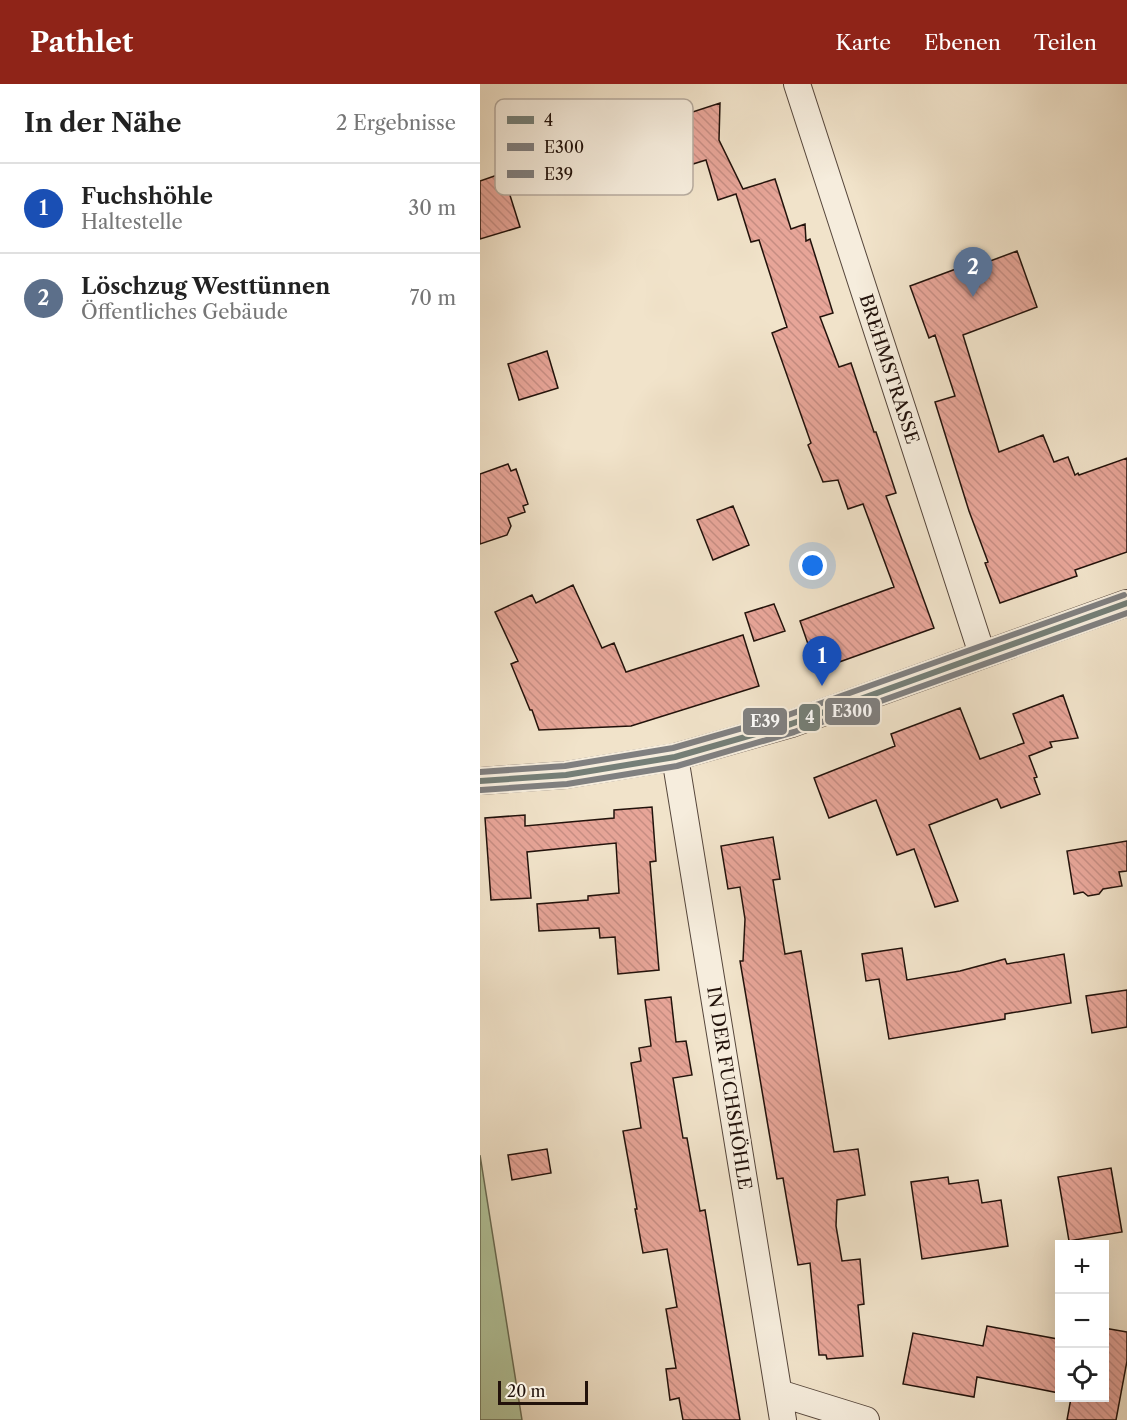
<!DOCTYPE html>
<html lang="de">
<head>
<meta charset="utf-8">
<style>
	:root { --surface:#fff; --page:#f2f2f2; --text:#222; --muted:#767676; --line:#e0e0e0; --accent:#8f2418 }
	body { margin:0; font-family:"Libre Caslon Text",serif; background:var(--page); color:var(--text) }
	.controls { position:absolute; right:18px; bottom:18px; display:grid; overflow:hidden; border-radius:0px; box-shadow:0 6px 24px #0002 }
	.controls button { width:54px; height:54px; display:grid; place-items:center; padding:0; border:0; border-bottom:2px solid var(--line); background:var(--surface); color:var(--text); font:30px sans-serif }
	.scale { position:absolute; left:18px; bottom:15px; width:90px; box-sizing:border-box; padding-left:6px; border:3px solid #22120b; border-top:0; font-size:16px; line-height:21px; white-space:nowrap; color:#22120b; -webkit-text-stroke:4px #f6eddd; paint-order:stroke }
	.you { position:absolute; left:333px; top:482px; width:21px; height:21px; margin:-15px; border:4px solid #fff; border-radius:50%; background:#1a73e8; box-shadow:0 0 0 9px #1a73e833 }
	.badge { display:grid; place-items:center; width:39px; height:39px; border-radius:50%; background:var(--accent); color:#fff; font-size:20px; font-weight:700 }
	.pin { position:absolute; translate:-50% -50px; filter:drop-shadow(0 2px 3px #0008) }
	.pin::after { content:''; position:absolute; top:32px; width:21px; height:18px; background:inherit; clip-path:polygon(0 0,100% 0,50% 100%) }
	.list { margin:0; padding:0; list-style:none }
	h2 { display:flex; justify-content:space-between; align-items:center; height:78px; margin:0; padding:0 24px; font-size:26px }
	h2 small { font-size:20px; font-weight:400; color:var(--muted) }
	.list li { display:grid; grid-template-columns:39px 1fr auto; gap:18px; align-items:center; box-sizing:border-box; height:90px; padding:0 24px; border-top:2px solid var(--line) }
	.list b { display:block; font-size:22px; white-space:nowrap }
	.list p { margin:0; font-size:20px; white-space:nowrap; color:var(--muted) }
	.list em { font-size:20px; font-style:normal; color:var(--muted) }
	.icon { flex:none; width:33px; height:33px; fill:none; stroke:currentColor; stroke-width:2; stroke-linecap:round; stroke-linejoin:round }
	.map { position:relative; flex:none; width:647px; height:1336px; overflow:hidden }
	header { display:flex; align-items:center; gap:36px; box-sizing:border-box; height:84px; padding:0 30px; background:var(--accent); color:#fff }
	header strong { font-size:28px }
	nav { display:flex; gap:33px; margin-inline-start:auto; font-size:21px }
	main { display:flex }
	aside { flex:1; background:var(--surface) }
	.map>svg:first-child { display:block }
	.grass { fill:#b3c59c; stroke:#6a6c54; stroke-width:1.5 }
	.building { fill:url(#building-back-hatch); stroke:#22120b; stroke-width:1.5 }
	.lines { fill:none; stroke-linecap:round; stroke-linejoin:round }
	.minor-casing { stroke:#56463b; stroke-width:28 }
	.minor { stroke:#f6eddd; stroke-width:26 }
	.bus-1-casing { stroke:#f6eddd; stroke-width:10 }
	.bus-2-casing { stroke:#f6eddd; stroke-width:10 }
	.bus-3-casing { stroke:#f6eddd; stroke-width:10 }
	.bus-1 { stroke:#757f77; stroke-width:6 }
	.bus-2 { stroke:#808080; stroke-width:6 }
	.bus-3 { stroke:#808080; stroke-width:6 }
	.labels { text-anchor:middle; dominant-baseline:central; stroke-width:4.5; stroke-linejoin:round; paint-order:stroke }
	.street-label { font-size:18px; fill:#22120b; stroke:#f6eddd }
	.key { fill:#f6eddd; stroke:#b6ab9e; stroke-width:1.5 }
	.key-label { font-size:16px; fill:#22120b }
	.line-badge { stroke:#f6eddd; stroke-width:2 }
	.badge-label { font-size:16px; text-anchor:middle; font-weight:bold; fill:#fff }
</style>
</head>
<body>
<header>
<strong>Pathlet</strong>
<nav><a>Karte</a><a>Ebenen</a><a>Teilen</a></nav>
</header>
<main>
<aside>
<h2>In der Nähe<small>2 Ergebnisse</small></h2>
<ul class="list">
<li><span class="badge" style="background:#1a4fb4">1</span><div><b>Fuchshöhle</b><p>Haltestelle</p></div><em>30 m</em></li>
<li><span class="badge" style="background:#5c6f8a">2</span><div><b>Löschzug Westtünnen</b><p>Öffentliches Gebäude</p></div><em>70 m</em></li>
</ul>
</aside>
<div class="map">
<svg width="647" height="1336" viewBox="0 0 647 1336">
	<defs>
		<pattern id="building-back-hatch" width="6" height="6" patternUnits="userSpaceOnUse" patternTransform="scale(1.5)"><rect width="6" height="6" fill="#e7a598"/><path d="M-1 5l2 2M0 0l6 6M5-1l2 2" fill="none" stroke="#c68d82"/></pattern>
	</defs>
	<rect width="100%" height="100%" fill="#f1e3ca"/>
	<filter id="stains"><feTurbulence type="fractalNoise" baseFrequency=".00333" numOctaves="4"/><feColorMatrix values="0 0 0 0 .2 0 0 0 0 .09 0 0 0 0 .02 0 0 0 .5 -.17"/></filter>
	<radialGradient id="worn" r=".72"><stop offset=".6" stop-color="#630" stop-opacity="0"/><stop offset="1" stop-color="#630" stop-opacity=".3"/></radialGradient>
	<!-- grass -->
	<path class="grass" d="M 0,1071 L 42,1336 L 0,1336 Z"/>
	<!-- building -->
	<path class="building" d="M 240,19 L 239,56 L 263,105 L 295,95 L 311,145 L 325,140 L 326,157 L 330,155 L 353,229 L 340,233 L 359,283 L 371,279 L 394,348 L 396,348 L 416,409 L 406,412 L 454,544 L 337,586 L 320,537 L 414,503 L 383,420 L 368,425 L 358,396 L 343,398 L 328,361 L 331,359 L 292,249 L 307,243 L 279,156 L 271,158 L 256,110 L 238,116 L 226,76 L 197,85 L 182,38 Z
		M 23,89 L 40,143 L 0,155 L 0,97 Z
		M 537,167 L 557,223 L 483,251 L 519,368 L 563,351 L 574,378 L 588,373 L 595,391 L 598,389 L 599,391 L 647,374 L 647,468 L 595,486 L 597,492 L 520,519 L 505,479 L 508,478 L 489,427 L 455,318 L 475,312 L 455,251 L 449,254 L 430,202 L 484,182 L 486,186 Z
		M 67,267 L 78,304 L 39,316 L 28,280 Z
		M 28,380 L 31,387 L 36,385 L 48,420 L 43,422 L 45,428 L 28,434 L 31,442 L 27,451 L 0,460 L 0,390 Z
		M 253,422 L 269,461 L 233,476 L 217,436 Z
		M 93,501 L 122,564 L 134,559 L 146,588 L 263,551 L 279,602 L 151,642 L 59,646 L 52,626 L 50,626 L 31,580 L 38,577 L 15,528 L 52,511 L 56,519 Z
		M 294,520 L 305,547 L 274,557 L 265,529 Z
		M 583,611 L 598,654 L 570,658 L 572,663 L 549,672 L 557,693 L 554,694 L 560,710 L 521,724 L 517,715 L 449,741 L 478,817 L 455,823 L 434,765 L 417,771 L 396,716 L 349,734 L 334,694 L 415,662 L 411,650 L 480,624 L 500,675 L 544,659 L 533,630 Z
		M 172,723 L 176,777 L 170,778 L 179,886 L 138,890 L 135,853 L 120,854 L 119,844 L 59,847 L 57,820 L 108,816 L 108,812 L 139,809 L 136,759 L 47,768 L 51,814 L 11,816 L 5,734 L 45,731 L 45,742 L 134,734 L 134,726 Z
		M 293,753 L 300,795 L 293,796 L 305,870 L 321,867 L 354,1068 L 378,1065 L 385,1111 L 357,1116 L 356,1142 L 362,1177 L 380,1175 L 384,1220 L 378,1221 L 383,1272 L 347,1275 L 346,1271 L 339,1271 L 330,1179 L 318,1181 L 303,1094 L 297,1095 L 289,1048 L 260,877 L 263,877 L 265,835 L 260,803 L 248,805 L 241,762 Z
		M 647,757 L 647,787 L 639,788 L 642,802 L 623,805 L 619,810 L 608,812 L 603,808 L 594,810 L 587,767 Z
		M 422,864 L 427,896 L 480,887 L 525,875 L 527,880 L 584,870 L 591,919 L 525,930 L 525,935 L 409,955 L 399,895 L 386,897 L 382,870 Z
		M 647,906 L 647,943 L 612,949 L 606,912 Z
		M 191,913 L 196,958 L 206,957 L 212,991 L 193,994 L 203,1054 L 207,1054 L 220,1127 L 225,1126 L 260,1336 L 203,1336 L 199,1314 L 190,1316 L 186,1285 L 196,1284 L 186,1225 L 197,1223 L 187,1165 L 163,1169 L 155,1125 L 157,1125 L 143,1047 L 161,1044 L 151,979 L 161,977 L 159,964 L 171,962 L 165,916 Z
		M 67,1065 L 71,1089 L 32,1096 L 28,1071 Z
		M 631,1084 L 642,1148 L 589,1157 L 578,1093 Z
		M 468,1093 L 469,1100 L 498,1096 L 502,1119 L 521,1116 L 528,1162 L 442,1175 L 431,1098 Z
		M 507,1242 L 578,1255 L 579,1245 L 579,1309 L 497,1293 L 494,1313 L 423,1300 L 433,1249 L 503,1262 Z
		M 624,1244 L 647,1248 L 647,1277 L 636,1336 L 587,1336 L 591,1314 L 624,1314 Z"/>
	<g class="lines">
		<!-- minor casing -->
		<g class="minor-casing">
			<path id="minor" d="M 317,0 L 502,570
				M 195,673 L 303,1336
				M 0,697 L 86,691 L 195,673 L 311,640 L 647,519
				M 299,1309 L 386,1336"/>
		</g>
		<!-- minor -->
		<use href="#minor" class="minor"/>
		<!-- bus-1 casing -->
		<g class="bus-1-casing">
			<path id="bus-1" d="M 0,697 L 86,691 L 195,673 L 311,640 L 647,519"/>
		</g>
		<!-- bus-2 casing -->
		<g class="bus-2-casing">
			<path id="bus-2" d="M 1,706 L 87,700 L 197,682 L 314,648 L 647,529"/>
		</g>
		<!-- bus-3 casing -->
		<g class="bus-3-casing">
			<path id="bus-3" d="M 0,688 L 85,682 L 193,664 L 308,631 L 644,511"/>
		</g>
		<!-- bus-1 -->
		<use href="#bus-1" class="bus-1"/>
		<!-- bus-2 -->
		<use href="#bus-2" class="bus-2"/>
		<!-- bus-3 -->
		<use href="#bus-3" class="bus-3"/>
	</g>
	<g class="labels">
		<!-- street labels -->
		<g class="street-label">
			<text transform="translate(409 285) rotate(72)">BREHMSTRASSE</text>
			<text transform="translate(249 1004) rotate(81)">IN DER FUCHSHÖHLE</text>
		</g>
	</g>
	<!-- legend -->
	<rect x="15" y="15" width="198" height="96" rx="9" class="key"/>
	<rect x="27" y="32" width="27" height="8" fill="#757f77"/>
	<rect x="27" y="59" width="27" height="8" fill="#808080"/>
	<rect x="27" y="86" width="27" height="8" fill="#808080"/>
	<g class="key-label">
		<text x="64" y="42">4</text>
		<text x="64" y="69">E300</text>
		<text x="64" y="96">E39</text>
	</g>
	<g class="line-badge">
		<rect x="344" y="613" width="57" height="29" rx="6" fill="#808080"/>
		<rect x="318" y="619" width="23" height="29" rx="6" fill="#757f77"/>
		<rect x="262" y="623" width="46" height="29" rx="6" fill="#808080"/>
	</g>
	<g class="badge-label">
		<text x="372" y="633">E300</text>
		<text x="330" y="639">4</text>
		<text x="285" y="643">E39</text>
	</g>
	<rect width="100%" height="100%" filter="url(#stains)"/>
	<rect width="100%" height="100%" fill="url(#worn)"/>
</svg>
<div class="controls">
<button>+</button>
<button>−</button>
<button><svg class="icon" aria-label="locate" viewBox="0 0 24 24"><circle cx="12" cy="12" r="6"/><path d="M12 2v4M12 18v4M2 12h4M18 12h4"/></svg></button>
</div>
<div class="scale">20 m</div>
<div class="you"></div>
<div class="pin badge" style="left:342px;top:602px;background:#1a4fb4">1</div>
<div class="pin badge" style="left:493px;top:213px;background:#5c6f8a">2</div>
</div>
</main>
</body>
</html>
